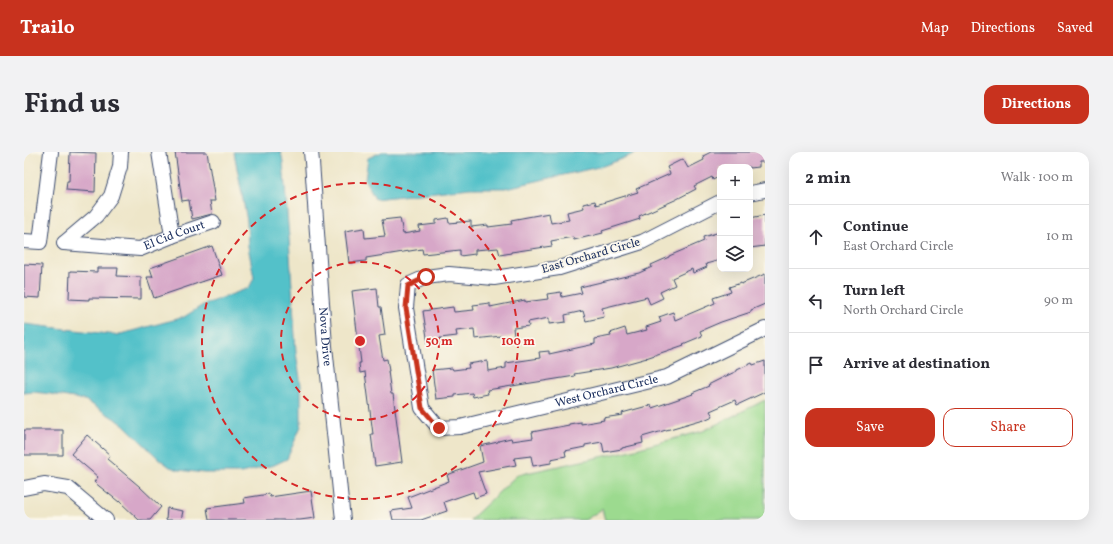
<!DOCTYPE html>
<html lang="en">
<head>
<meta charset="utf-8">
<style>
	:root { --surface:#fff; --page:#f2f2f3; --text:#2b2b33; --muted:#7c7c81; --line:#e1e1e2; --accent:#c8321e }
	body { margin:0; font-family:Vollkorn,serif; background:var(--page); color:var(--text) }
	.controls { position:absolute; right:12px; top:12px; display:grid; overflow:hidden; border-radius:8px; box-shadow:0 4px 16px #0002 }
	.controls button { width:36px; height:36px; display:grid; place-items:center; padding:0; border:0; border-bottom:1px solid var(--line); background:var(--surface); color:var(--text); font:20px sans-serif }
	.stop { position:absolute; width:12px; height:12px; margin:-9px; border:3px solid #c8321e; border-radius:50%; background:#fff }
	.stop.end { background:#c8321e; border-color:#fff; box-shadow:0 1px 4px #0008 }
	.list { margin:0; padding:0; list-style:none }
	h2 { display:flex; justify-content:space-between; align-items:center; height:52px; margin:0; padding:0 16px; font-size:17px }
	h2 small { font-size:13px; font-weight:400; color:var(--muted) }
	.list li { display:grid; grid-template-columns:26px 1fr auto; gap:12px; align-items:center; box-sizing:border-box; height:64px; padding:0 16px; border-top:1px solid var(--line) }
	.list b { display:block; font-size:15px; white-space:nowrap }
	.list p { margin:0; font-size:13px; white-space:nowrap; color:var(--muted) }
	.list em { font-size:13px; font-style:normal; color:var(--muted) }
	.actions { display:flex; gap:8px; padding:12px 16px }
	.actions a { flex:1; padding:9px 0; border:1px solid var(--accent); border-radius:12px; text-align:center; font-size:14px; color:var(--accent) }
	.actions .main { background:var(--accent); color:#fff }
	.icon { flex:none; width:22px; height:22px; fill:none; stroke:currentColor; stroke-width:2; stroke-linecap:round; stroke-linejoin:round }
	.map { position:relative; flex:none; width:741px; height:368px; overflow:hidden; border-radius:12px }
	header { display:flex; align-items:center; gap:24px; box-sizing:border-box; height:56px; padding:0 20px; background:var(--accent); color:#fff }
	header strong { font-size:19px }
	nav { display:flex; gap:22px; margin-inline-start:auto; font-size:14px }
	.intro { display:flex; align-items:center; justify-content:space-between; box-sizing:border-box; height:96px; padding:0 24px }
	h1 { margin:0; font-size:28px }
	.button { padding:10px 18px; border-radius:12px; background:var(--accent); color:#fff; font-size:14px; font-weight:700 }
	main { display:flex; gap:24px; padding:0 24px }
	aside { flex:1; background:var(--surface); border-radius:12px; box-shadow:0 4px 16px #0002 }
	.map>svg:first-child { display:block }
	.green { fill:#9cda8f; stroke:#5c8476 }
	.water { fill:#53c1c9; stroke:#377894 }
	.building { fill:#d7a7c8 }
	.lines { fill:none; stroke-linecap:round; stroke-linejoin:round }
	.minor-casing { stroke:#3b4a6e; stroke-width:16 }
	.minor { stroke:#fff; stroke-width:14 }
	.route { stroke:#c8321e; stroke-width:5 }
	.ring { fill:none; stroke:#d62828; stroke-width:2; stroke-dasharray:7 5 }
	.labels { text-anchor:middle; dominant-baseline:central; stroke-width:3.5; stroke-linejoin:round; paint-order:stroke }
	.street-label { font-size:12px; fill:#1b2f5e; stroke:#fbf7ec }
	.centre { fill:#d62828; stroke:#fbf7ec; stroke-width:2 }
	.ring-label { font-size:12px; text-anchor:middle; font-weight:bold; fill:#d62828; stroke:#fbf7ec; stroke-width:3.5; stroke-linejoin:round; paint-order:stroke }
</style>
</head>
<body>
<header>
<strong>Trailo</strong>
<nav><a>Map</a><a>Directions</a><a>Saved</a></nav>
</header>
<div class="intro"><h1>Find us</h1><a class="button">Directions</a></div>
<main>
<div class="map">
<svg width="741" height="368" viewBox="0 0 741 368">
	<rect width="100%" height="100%" fill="#fbf7ec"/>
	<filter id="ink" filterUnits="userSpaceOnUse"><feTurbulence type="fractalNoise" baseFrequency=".025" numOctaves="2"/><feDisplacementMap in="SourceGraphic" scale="8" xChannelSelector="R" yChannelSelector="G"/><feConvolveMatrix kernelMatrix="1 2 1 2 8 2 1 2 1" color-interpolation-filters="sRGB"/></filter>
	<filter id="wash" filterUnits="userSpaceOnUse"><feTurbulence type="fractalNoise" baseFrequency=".012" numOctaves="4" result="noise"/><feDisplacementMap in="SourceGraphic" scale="16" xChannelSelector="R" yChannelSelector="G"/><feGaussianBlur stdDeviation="0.9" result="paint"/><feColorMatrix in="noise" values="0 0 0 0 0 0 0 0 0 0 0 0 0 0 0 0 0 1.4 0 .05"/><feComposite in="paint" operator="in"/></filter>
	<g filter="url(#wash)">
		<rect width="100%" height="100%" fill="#eee6c9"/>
		<!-- green -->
		<path class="green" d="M 741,248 L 741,368 L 581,368 L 578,357 L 561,368 L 446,368 L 493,323 L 604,299 L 679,279 Z"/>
		<!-- water -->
		<path class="water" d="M 210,0 L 257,0 L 259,10 L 265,86 L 272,201 L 277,233 L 277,274 L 263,307 L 250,313 L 217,321 L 180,321 L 155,318 L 146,315 L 134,306 L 99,272 L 61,248 L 27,242 L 10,240 L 0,241 L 0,172 L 93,183 L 160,165 L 179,153 L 225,136 L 230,126 L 224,94 L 223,69 Z
			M 358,0 L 615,0 L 579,14 L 482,36 L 446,36 L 351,47 L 341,28 L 344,6 Z"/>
		<g id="blocks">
			<!-- building -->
			<path class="building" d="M 46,0 L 72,1 L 71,40 L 42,38 L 43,29 L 45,29 Z
				M 151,0 L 183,0 L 191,49 L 186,49 L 188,62 L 168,67 L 165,48 L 158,49 Z
				M 687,0 L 741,0 L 741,10 L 735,10 L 735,15 L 726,16 L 726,15 L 696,15 L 696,24 L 689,28 L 688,25 L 670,34 L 672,37 L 651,48 L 615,64 L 616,67 L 578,79 L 579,81 L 550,88 L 549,85 L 527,89 L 528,94 L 487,100 L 487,101 L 476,103 L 474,96 L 451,98 L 451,102 L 436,104 L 436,98 L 399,102 L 398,97 L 342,106 L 342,109 L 325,111 L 321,79 L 340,76 L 341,86 L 361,84 L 358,68 L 376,66 L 379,82 L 396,79 L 395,74 L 412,72 L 412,68 L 424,66 L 425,71 L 447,69 L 447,75 L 464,73 L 464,75 L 488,72 L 487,68 L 525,61 L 527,71 L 545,68 L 543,60 L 560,56 L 559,52 L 571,49 L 572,53 L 614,40 L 612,37 L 646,22 L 643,15 L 659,7 L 664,16 L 680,8 L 679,4 Z
				M 741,63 L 741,94 L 726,96 L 726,66 Z
				M 696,80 L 696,108 L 682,112 L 683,115 L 669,121 L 668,117 L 648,126 L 651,133 L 636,140 L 639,146 L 626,152 L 623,145 L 578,156 L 580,165 L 562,169 L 559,159 L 541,163 L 542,170 L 525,172 L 525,166 L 504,170 L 505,174 L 489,176 L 490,184 L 477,186 L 477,184 L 451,187 L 450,177 L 432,179 L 433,184 L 416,186 L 417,190 L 404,192 L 399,159 L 429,155 L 430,160 L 450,158 L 449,153 L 466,151 L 466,155 L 501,148 L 501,150 L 524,147 L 523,142 L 537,140 L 538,145 L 558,141 L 556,135 L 615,121 L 628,115 L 627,113 L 645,105 L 645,104 L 680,89 L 679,85 Z
				M 188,94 L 198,123 L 130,146 L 123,125 L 129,125 L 126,116 Z
				M 0,112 L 18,113 L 16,146 L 0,145 Z
				M 73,116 L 94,116 L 93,124 L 117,125 L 117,147 L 65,146 L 65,148 L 45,147 L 46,119 L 73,120 Z
				M 741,122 L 741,152 L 727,158 L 727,160 L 697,170 L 676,179 L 678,184 L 659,192 L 660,193 L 622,206 L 623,206 L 587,216 L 550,222 L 551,224 L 463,238 L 464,242 L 449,245 L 448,241 L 431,243 L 431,245 L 412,247 L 408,218 L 428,216 L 429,218 L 445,216 L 444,212 L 463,209 L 464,219 L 482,216 L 482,211 L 516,206 L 515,200 L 525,199 L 525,202 L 571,192 L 571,187 L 587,184 L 586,181 L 601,176 L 603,183 L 623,178 L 622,175 L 637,170 L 635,165 L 649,160 L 651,168 L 691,151 L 689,146 L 707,140 L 705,135 L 717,131 L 717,132 Z
				M 353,136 L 355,155 L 357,155 L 361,183 L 355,184 L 359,208 L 363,207 L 365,219 L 364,219 L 367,242 L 369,242 L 378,310 L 351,314 L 347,282 L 349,282 L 341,220 L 336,221 L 335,211 L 337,211 L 328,139 Z
				M 741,209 L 741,240 L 713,253 L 711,248 L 686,259 L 689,264 L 680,268 L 680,267 L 618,285 L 619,291 L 598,296 L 598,297 L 580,300 L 578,290 L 561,293 L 561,295 L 541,299 L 542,304 L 527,307 L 527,311 L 509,314 L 507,304 L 490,306 L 492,313 L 454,320 L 462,342 L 451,346 L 449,340 L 420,350 L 423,359 L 397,368 L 369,368 L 367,359 L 388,356 L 384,345 L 425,329 L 423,323 L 459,310 L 456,294 L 474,290 L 474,289 L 487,286 L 488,289 L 509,286 L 508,280 L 545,273 L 545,272 L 557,270 L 557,272 L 580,268 L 579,266 L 599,263 L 598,261 L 627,253 L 628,256 L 669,242 L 668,241 L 685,234 L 684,233 L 700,225 L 713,219 L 713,218 L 728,211 L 729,213 Z
				M 0,278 L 39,278 L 39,303 L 0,303 Z
				M 63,283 L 86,303 L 83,307 L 115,334 L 137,355 L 126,368 L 115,368 L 95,349 L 95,350 L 70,330 L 74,325 L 47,302 Z
				M 287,339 L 291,366 L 276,368 L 185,368 L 183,356 L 221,351 L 220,346 L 245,342 L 246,345 Z
				M 143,356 L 159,359 L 157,368 L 142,368 Z"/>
		</g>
	</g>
	<g filter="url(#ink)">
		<use href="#blocks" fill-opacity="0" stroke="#3b4a6e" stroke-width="1"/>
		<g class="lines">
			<!-- minor casing -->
			<g class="minor-casing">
				<g id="minor">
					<path d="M 135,0 L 148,84"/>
					<path id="s1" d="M 287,0 L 288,10 L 301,194 L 319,368"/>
					<path d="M 726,41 L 741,38"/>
					<path id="s2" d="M 696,50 L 618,90 L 535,116 L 470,126 L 425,122 L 402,125 L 384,133 L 382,156 L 398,256 L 415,276 L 436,275 L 643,225 L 741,177"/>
					<path d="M 0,89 L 16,90 L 27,0"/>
					<path id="s3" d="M 40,91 L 116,97 L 148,84 L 189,70"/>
					<path d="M 40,91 L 72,64 L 87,44 L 96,15 L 97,0"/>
					<path d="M 0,336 L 20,332 L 44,336 L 82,368"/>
				</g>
			</g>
			<!-- minor -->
			<use href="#minor" class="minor"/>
		</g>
	</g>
	<g class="lines" filter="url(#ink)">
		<!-- route -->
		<path class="route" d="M 402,125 L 384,134 L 382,156 L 398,256 L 415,276"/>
	</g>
	<!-- distance rings -->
	<g class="ring">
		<circle cx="336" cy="189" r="79"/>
		<circle cx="336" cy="189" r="158"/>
	</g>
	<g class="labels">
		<!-- street labels -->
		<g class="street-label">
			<text stroke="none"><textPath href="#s3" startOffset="113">El Cid Court</textPath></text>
			<text transform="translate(567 104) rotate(-16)">East Orchard Circle</text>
			<text stroke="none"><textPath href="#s1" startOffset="185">Nova Drive</textPath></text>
			<text stroke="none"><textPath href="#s2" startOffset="651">West Orchard Circle</textPath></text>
		</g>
	</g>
	<circle cx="336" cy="189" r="6" class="centre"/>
	<g class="ring-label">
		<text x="415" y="193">50 m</text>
		<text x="494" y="193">100 m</text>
	</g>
</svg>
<div class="controls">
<button>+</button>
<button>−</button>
<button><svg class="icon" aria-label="layers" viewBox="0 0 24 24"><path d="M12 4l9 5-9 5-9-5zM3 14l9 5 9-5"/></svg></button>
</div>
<div class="stop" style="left:402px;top:125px"></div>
<div class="stop end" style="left:415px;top:276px"></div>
</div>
<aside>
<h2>2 min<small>Walk · 100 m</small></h2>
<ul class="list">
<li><svg class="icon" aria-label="ahead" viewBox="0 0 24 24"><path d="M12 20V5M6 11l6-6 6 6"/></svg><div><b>Continue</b><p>East Orchard Circle</p></div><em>10 m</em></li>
<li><svg class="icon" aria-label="left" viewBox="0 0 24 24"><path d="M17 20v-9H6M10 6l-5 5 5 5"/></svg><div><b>Turn left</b><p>North Orchard Circle</p></div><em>90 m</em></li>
<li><svg class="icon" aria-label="arrive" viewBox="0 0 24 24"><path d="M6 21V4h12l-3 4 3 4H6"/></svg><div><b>Arrive at destination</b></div></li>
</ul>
<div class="actions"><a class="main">Save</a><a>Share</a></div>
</aside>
</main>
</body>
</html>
